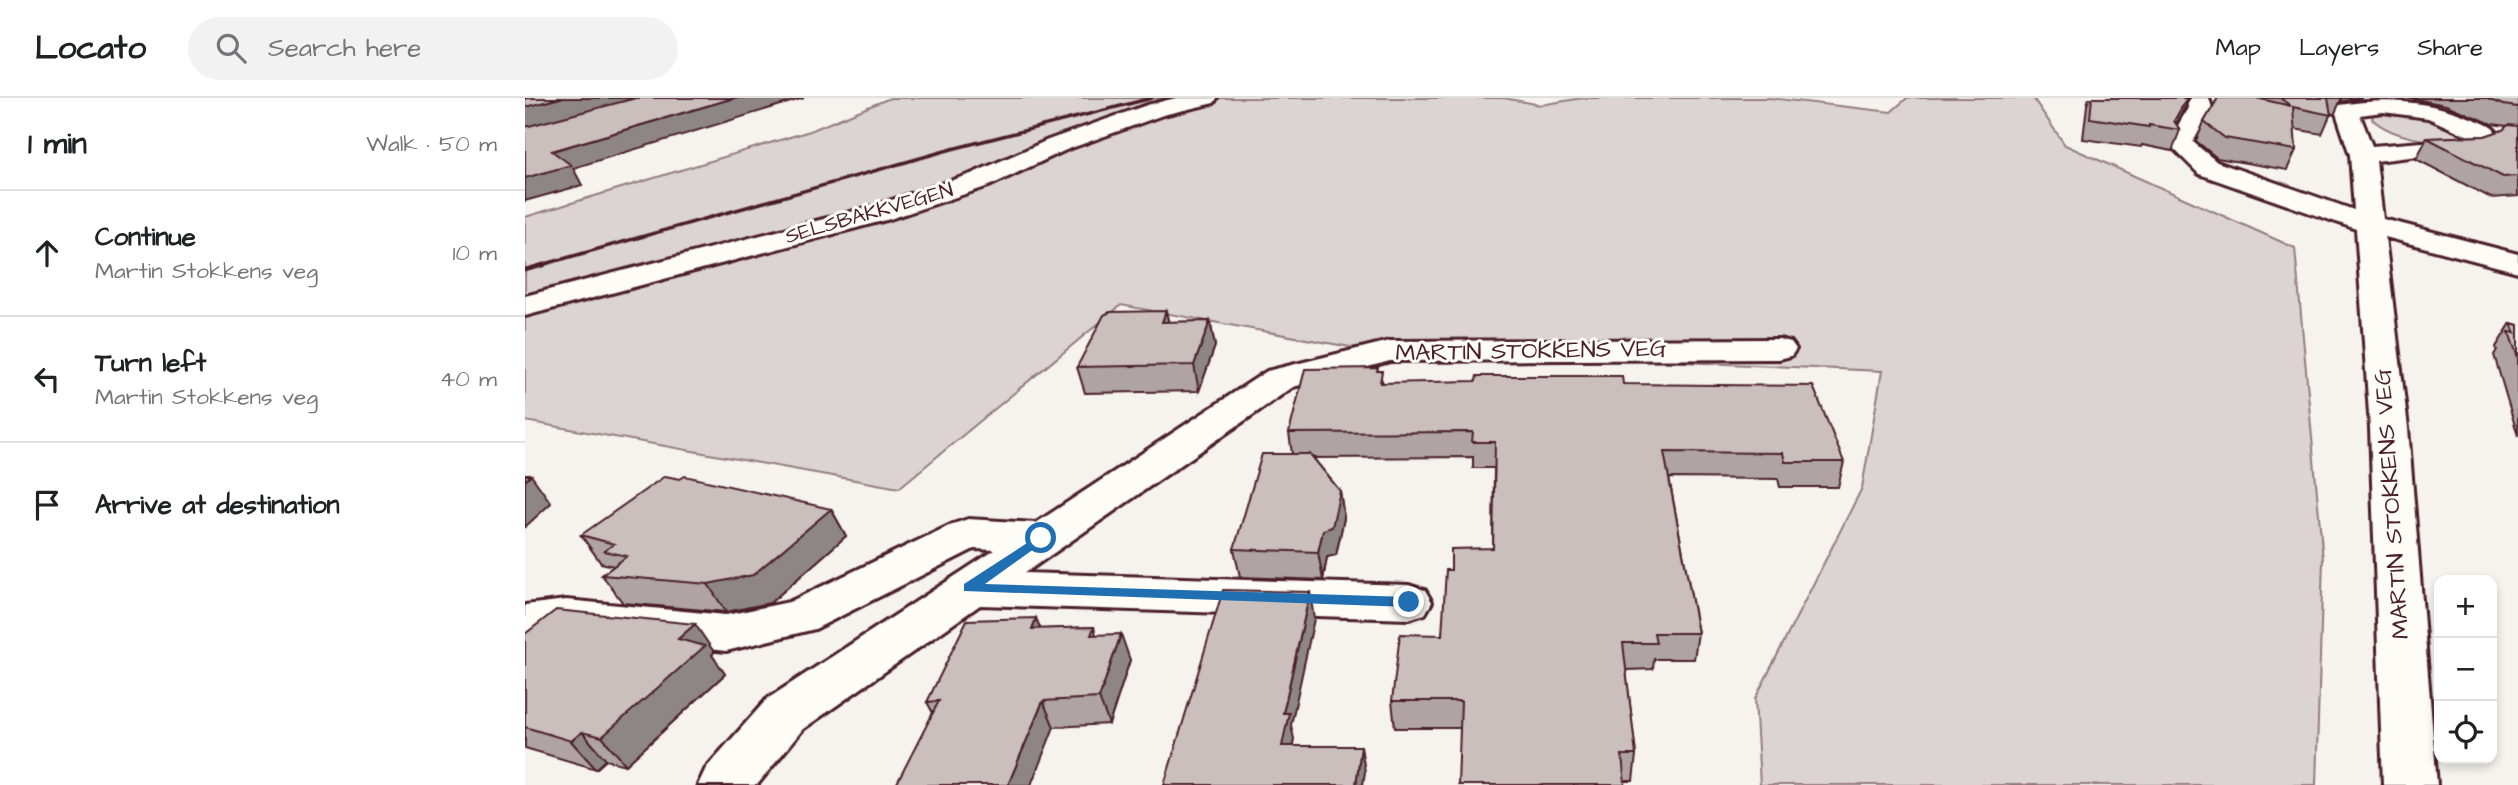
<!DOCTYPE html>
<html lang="en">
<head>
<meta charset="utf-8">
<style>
	:root { --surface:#fff; --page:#f2f2f2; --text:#202124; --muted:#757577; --line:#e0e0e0 }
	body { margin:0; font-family:"Architects Daughter",sans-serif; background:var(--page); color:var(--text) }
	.controls { position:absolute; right:21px; bottom:21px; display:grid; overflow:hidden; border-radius:14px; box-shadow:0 4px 10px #0003 }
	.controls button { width:63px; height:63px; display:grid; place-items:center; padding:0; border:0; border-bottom:2px solid var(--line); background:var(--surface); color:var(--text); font:35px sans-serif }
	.stop { position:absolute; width:21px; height:21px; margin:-16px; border:5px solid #1f6fb2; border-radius:50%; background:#fff }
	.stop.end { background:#1f6fb2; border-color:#fff; box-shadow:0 2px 7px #0008 }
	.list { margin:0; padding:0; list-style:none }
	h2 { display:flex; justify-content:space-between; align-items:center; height:91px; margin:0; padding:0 28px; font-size:30px }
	h2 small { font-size:23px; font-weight:400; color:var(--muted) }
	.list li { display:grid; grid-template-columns:46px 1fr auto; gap:21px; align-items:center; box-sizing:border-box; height:126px; padding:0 28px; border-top:2px solid var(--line) }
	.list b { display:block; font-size:26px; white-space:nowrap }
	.list p { margin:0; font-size:23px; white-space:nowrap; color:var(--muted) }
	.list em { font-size:23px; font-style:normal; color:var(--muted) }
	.icon { flex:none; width:38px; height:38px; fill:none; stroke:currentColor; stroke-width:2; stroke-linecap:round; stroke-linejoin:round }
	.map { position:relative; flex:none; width:1993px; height:687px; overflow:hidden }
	header { display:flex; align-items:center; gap:42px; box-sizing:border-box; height:98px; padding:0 35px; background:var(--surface); border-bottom:2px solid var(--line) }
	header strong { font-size:33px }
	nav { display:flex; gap:38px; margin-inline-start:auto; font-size:24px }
	.search { width:490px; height:63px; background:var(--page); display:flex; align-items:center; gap:18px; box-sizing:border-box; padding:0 24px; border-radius:38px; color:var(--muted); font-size:26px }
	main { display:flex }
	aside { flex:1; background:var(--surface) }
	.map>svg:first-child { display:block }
	.green { fill:#dcd4d2; stroke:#937a7e; stroke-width:2 }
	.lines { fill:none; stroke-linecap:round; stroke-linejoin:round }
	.minor-casing { stroke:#4a1f2b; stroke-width:6 }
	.minor { fill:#fdfcf7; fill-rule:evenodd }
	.rail-far1 { stroke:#4a1f2b; stroke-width:3.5 }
	.rail { stroke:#4a1f2b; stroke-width:4.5 }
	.wall { fill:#afa4a3; stroke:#4a1f2b; stroke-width:2 }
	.shaded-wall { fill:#8e8685; stroke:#4a1f2b; stroke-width:2 }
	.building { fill:#cbbfbe; stroke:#4a1f2b; stroke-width:2 }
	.route { fill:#1f6fb2 }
	.labels { text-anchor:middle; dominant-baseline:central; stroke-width:6; stroke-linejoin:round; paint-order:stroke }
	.far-street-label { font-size:21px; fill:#4a1f2b; stroke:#fdfcf7 }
	.street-label { font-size:24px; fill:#4a1f2b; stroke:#fdfcf7 }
</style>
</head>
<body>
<header>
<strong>Locato</strong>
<div class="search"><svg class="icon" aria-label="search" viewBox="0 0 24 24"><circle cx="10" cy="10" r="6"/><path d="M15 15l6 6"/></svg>Search here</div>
<nav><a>Map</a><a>Layers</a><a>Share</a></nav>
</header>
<main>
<aside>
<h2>1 min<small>Walk · 50 m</small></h2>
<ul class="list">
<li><svg class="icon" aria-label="ahead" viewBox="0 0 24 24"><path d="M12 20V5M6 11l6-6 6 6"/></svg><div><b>Continue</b><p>Martin Stokkens veg</p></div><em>10 m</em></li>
<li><svg class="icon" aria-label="left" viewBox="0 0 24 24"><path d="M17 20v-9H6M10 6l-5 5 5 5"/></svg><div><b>Turn left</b><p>Martin Stokkens veg</p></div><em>40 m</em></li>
<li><svg class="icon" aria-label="arrive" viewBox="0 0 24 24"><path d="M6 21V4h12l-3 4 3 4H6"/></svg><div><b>Arrive at destination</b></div></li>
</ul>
</aside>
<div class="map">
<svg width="1993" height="687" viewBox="0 0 1993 687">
	<rect width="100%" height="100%" fill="#f6f3ef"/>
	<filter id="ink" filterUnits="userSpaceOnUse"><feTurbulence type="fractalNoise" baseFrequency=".0143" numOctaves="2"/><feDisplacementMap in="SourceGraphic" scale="14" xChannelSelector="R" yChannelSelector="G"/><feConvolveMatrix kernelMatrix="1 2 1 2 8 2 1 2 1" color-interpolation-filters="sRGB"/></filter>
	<g filter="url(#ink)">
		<!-- green -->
		<path class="green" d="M 365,0 L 979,0 L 1016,7 L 1057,0 L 1244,0 L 1366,14 L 1382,0 L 1508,0 L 1540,47 L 1770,150 L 1798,462 L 1791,687 L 1235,687 L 1230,601 L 1337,390 L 1357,273 L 825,249 L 596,207 L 374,390 L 0,323 L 0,119 L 285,33 Z
			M 1855,14 L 1901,17 L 1937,33 L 1937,38 C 1913,49 1867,39 1847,21 L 1848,17 Z"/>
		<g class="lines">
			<!-- minor casing -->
			<g class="minor-casing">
				<path id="minor" d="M 651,0 L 692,0 L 689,5 L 638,17 L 541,52 L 464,88 L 365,121 L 0,218 L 0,198 L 345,109 L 446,76 L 523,42 L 622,7 Z
					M 1662,0 L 1684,0 L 1687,10 L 1668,44 L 1692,64 L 1829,112 L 1825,57 L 1810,12 L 1814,7 C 1859,0 1903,2 1946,20 C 1956,24 1967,27 1973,36 L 1968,49 L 1944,57 L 1902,57 L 1851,63 L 1858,121 L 1993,156 L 1993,174 L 1860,139 L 1883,330 L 1912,687 L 1858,687 L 1845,330 L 1831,131 L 1674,76 L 1643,45 L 1663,10 ZM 1858,14 L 1903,20 L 1948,40 L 1847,48 L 1835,17 Z
					M 1254,241 L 1266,244 L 1271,251 L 1266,258 L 1254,261 L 865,263 L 768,289 L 500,475 L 884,487 L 900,492 L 907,504 L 900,516 L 884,521 L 455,507 L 278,631 L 232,687 L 173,687 L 181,670 L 242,601 L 470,452 L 449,451 L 290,531 L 201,553 L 41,536 L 0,541 L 0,507 L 41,502 L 201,517 L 264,504 L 428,426 L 443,421 L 511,425 L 742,273 L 865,243 Z"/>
			</g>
			<!-- minor -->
			<use href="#minor" class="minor"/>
			<!-- rail-far1 -->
			<path class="rail-far1" d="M 13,168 L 427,51 L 627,0"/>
			<!-- rail -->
			<path class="rail" d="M 0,172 L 19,167"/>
		</g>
		<!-- wall -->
		<path class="wall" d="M 1564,0 L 1664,0 L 1660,9 L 1651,26 L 1655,32 L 1647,53 L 1617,47 L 1616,49 L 1558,41 L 1562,7 Z
			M 1693,0 L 1837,0 L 1815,4 L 1809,17 L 1806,15 L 1797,36 L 1769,31 L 1771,52 L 1762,72 L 1692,60 L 1671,43 L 1679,24 Z
			M 1884,0 L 1993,0 L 1993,98 L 1966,100 L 1891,61 L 1902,40 L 1960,38 L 1978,32 L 1982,28 L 1967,26 L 1921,7 Z
			M 685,223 L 690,248 L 674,293 L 560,295 L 552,269 L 644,224 Z
			M 1986,225 L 1993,227 L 1993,338 L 1969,257 L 1972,252 L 1971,249 Z
			M 853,273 L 858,285 L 1098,286 L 1319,364 L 1313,389 L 1255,389 L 1253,381 L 1144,380 L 1173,535 L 1169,561 L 1129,561 L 1128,571 L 1101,572 L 1111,657 L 1108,683 L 1099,683 L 935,630 L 870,630 L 867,603 L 917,537 L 926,472 L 968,450 L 969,370 L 948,370 L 948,359 L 788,360 L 815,393 L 819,420 L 811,457 L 802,459 L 798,482 L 715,479 L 709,451 L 767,356 L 764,335 Z
			M 306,411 L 321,438 L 245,505 L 201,514 L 98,505 L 77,477 L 89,468 L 76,465 L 56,437 Z
			M 569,529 L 571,537 L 605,562 L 584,626 L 529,629 L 408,615 L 402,604 L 515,531 Z
			M 0,536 L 189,554 L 187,557 L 200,576 L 101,667 L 81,662 L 71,671 L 0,650 Z"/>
		<!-- shaded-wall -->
		<path class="shaded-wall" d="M 35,0 L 116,0 L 0,30 L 0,9 Z
			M 209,0 L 279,0 L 48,70 L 57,87 L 0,103 L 0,80 L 27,53 Z
			M 1662,0 L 1664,0 L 1660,9 L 1648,31 L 1649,23 Z
			M 1817,0 L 1837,0 L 1815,4 Z
			M 641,213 L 647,238 L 637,224 Z
			M 685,223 L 690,248 L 674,293 L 669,267 Z
			M 6,377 L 26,405 L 0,429 L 0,383 Z
			M 815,393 L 819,420 L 811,457 L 802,459 L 798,482 L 793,454 L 798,432 Z
			M 306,411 L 321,438 L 245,505 L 201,514 L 183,486 Z
			M 785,494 L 789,521 L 766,627 L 769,641 L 763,674 L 757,648 L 758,615 Z
			M 511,520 L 522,546 L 507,531 Z
			M 170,526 L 189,554 L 187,557 L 200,576 L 101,667 L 77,639 L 153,541 Z
			M 596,536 L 605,562 L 584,626 L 574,600 Z
			M 518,603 L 529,629 L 506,687 L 483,687 Z
			M 57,634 L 81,662 L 71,671 L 46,643 Z
			M 836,648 L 840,674 L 838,687 L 831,687 Z"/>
		<!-- building -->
		<path class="building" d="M 0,0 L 35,0 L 0,9 Z
			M 111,0 L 209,0 L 27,53 L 46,67 L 0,80 L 0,29 Z
			M 1567,0 L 1662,0 L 1649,23 L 1655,32 L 1624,27 L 1624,29 L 1565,20 Z
			M 1693,0 L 1731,0 L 1766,8 L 1755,0 L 1803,0 L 1806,17 L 1768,9 L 1771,52 L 1700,40 L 1679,24 Z
			M 1960,0 L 1993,0 L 1993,9 L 1978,7 Z
			M 1983,27 L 1993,28 L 1993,78 L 1978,79 L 1902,40 L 1960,38 L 1978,32 Z
			M 641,213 L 637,224 L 685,223 L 669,267 L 552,269 L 579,217 L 585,214 Z
			M 1986,225 L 1993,227 L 1993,260 L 1984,234 L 1990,235 Z
			M 853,270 L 852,273 L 857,273 L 855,285 L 951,283 L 952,278 L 1097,278 L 1098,286 L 1288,288 L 1319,364 L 1260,364 L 1258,355 L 1139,354 L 1173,535 L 1129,535 L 1131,545 L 1098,545 L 1111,657 L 1097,657 L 1100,687 L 933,687 L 936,603 L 867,603 L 875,536 L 917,537 L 921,472 L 926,472 L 926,451 L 968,450 L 970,344 L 947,344 L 948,334 L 764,335 L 780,271 Z
			M 737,356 L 785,356 L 815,393 L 807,429 L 798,432 L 793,454 L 709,451 Z
			M 0,377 L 6,377 L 0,383 Z
			M 140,378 L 155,381 L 160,378 L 306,411 L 228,477 L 183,486 L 77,477 L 102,458 L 79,453 L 89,446 L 56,437 Z
			M 698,492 L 785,494 L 758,615 L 764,615 L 757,648 L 836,648 L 831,687 L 639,687 Z
			M 31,512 L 170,526 L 153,541 L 180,548 L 77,639 L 57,634 L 46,643 L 0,629 L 0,536 Z
			M 511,520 L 507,531 L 569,529 L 566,537 L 596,536 L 574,600 L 518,603 L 483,687 L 371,687 L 414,603 L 402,604 L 442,522 Z"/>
	</g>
	<!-- route -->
	<path class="route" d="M 516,436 L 520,437 L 520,443 L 460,486 L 884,499 L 891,504 L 884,509 L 439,493 L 439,486 Z"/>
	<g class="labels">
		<!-- far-street labels -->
		<g class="far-street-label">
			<text transform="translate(344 115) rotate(-16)">SELSBAKKVEGEN</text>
		</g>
		<!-- street labels -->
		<g class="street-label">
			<text transform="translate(1006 253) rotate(-1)">MARTIN STOKKENS VEG</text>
			<text transform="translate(1867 406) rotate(-94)">MARTIN STOKKENS VEG</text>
		</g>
	</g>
</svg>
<div class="controls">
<button>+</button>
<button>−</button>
<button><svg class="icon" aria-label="locate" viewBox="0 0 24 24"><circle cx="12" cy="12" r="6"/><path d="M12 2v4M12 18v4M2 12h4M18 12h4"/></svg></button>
</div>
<div class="stop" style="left:516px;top:440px"></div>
<div class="stop end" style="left:884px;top:504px"></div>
</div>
</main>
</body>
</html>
